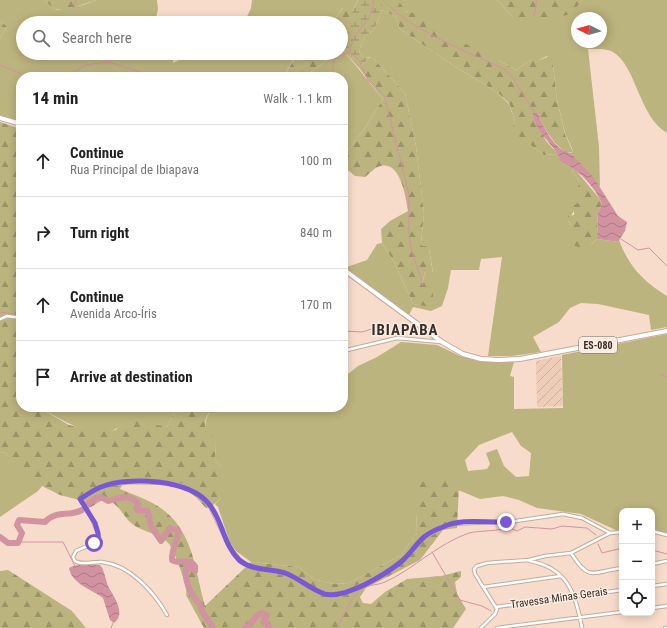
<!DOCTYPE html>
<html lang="en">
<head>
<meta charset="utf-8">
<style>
	:root { --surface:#fff; --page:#f2f2f2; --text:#222; --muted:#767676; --line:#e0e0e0 }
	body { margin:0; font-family:"Roboto Condensed",sans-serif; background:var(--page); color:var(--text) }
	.controls { position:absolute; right:12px; bottom:12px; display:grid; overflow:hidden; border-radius:8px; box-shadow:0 2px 10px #0003 }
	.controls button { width:36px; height:36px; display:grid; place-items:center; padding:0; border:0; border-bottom:1px solid var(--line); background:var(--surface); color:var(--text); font:20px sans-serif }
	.compass { position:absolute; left:571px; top:12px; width:36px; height:36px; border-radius:50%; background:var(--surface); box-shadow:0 2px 10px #0003; rotate:275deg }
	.stop { position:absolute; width:12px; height:12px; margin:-9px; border:3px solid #7959d3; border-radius:50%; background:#fff }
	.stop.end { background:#7959d3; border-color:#fff; box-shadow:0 1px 4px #0008 }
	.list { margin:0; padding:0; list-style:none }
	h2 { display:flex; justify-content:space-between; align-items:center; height:52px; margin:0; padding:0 16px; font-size:17px }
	h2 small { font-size:13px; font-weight:400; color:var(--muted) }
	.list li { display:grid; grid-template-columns:26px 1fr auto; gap:12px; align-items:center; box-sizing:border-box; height:72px; padding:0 16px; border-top:1px solid var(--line) }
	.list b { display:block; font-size:15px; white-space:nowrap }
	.list p { margin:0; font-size:13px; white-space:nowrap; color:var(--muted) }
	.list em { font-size:13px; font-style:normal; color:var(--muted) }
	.icon { flex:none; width:22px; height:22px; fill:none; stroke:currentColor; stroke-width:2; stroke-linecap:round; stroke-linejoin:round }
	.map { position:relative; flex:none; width:667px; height:628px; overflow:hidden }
	.search { position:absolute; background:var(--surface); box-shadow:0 2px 10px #0003; left:16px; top:16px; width:332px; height:44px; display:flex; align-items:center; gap:10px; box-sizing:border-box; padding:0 14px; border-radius:22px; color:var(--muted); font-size:15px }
	.panel { position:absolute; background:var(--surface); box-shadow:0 2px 10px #0003; left:16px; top:72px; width:332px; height:340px; border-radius:16px }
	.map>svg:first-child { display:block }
	.industrial { fill:url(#industrial-furrows) }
	.grass { fill:#bcb47e; fill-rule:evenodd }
	.forest { fill:url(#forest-firs) }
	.wetland { fill:url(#wetland-marsh) }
	.water { fill:url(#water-waves) }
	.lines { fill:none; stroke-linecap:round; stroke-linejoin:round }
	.stream { stroke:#d293a1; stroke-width:1 }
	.river { stroke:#d293a1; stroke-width:6 }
	.minor-casing { stroke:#c5ab9b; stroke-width:4.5 }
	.primary-casing { stroke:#c5ab9b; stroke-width:6 }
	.minor { stroke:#fff; stroke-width:2.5 }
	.primary { stroke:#fff; stroke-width:4 }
	.route { stroke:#7959d3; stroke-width:5 }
	.labels { text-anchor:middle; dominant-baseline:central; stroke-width:3; stroke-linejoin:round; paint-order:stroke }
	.shield { fill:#fdece2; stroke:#746860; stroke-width:1 }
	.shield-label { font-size:10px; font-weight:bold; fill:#392f28 }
	.street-label { font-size:11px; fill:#392f28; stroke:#fdece2 }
	.district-label { font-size:15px; font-weight:bold; letter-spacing:1px; fill:#392f28; stroke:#fdece2 }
</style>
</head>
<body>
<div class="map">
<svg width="667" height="628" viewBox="0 0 667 628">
	<defs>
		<pattern id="industrial-furrows" width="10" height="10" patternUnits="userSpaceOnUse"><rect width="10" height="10" fill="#edccb8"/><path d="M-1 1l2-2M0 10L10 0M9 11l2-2" fill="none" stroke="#ccb09e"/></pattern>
		<pattern id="forest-firs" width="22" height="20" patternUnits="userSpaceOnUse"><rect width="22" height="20" fill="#bcb47e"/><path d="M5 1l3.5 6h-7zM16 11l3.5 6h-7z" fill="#9a9367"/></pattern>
		<pattern id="wetland-marsh" width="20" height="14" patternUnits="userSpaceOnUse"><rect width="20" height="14" fill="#bcb47e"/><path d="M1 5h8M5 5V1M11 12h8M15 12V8" fill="none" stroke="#9a9367"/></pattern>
		<pattern id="water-waves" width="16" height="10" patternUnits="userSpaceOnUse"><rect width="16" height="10" fill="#d293a1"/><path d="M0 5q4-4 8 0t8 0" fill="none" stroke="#ab7883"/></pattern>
	</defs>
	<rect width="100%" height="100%" fill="#f8dccb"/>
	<!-- industrial -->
	<path class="industrial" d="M 561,356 L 563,406 L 537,407 L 536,361 Z"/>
	<!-- grass -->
	<path class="grass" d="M 0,0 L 45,0 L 52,7 L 57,10 L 83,5 L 96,0 L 157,0 L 158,9 L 155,23 L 23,23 L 23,53 L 174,53 L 173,63 L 183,58 L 184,53 L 301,53 L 293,60 L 283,77 L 186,77 L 186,75 L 182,74 L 180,77 L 21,77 L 21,122 L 0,115 L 0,39 L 7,26 L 0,21 Z
		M 252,0 L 358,0 L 352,12 L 346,5 L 342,9 L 337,16 L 328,23 L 244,23 L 251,8 Z
		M 398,0 L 497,0 L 512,16 L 579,3 L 582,0 L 667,0 L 667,133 C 639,117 636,65 613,52 C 607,48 595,49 588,49 L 599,147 L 600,187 L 571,153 L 573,151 L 565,133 L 557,100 L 553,64 L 547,56 L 539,60 L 531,60 L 516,70 L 500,61 L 485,57 L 425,23 C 417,13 401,15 398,0 ZM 577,18 L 601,18 L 601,42 L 577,42 Z
		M 382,10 L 396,17 L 400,29 L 454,66 L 497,92 L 509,104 L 515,121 L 513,131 L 544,155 L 558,154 L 565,163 L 574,168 L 572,171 L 580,182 L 582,201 L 578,204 L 568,221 L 572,226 L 572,233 L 591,245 L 597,239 L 618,242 L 619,240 C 629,267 643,281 667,296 L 667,327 L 651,330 L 649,315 L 598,304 L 581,303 L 570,308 L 559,322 L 533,337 L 541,352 L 512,356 L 488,356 L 502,257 L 481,259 L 479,270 L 451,270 L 448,288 L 442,306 L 431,311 L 413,307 L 409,315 L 344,268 L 367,260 L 377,244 L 382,243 L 394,262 L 413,304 L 430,306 L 433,283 L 422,284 L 425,272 L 433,272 L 429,249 L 427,246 L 422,246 L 421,242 L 424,214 L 416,146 L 405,93 L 373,58 L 363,57 L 359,51 L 365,36 L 374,30 Z
		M 344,51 L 383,99 L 365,128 L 343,157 L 343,77 L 304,77 L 333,56 Z
		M 667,334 L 667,536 L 652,532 L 652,511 L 622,511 L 622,532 L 620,532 L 581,514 L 537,508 L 519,500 L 503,496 L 480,499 L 458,490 L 458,486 L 416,513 L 417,533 L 401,555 L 349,583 L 334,584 L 313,579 L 299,567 L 251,562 L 236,551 L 230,543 L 218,507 L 215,504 L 221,498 L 221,468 L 215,459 L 216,445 C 214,441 211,439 208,435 C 202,423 208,416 212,407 L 343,407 L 343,378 L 358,366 L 377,357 L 401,342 L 437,345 L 460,356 L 481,362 L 514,362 L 510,376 L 514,377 L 514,409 L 563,408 L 562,355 ZM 512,432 L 521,446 L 531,453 L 529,476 L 516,477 L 504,466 L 497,449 L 486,453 L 490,464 L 487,469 L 468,471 L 465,460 L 479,445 Z
		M 38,407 L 177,407 L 167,427 L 121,425 C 99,446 60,418 38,407 Z
		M 0,452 L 5,453 L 43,485 L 38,491 L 0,517 Z"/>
	<!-- forest -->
	<path class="forest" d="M 45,0 L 96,0 C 87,3 64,12 55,9 C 51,7 48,3 45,0 Z
		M 382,0 L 398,0 L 406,12 L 414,13 L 426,23 L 481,52 L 485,57 L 489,55 L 516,70 L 531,60 L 539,60 L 553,55 L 556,59 L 553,64 L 557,100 L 565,134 L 573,152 L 566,153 C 554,143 543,129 538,113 L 534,117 L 546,141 L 558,154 L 544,155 L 512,131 L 515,121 L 509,103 L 497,92 L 454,66 L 400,29 L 396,17 L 382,10 Z
		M 497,0 L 582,0 L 571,14 L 538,22 L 512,16 Z
		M 346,4 L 353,13 L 342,33 L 344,51 L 341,52 L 341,23 L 328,23 L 337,16 Z
		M 0,21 L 7,26 L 0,39 Z
		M 301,53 L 337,53 L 304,77 L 283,77 L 293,61 Z
		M 369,58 L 373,58 L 405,93 L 416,146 L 424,214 L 421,242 L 422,246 L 428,246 L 429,249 L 433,273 L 425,272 L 422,283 L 433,283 L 433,298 L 430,307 L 413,304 L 394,262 L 382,243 L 381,229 L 390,221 L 408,211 C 406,199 401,161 381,166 C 375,167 370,173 365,177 L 355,176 L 343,166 L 343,157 L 365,128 L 383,99 L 359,68 Z
		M 0,122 L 21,129 L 21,407 L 38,407 L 69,425 L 85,429 L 98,432 L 116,430 L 125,419 L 167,427 L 177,407 L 213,407 C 197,428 209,428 216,445 L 215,459 L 221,468 L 221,498 L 210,508 L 206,508 C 201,503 196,496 190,493 C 176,484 137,480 122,485 L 120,489 C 136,496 154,501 167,513 C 194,536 196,575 205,606 L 251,562 L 299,567 L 313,579 L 334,584 L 349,583 L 401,555 L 417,533 L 416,513 L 418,480 C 434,478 445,475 459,486 L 457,528 L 443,530 L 420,560 L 366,588 L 360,597 L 363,603 L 371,604 L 385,592 L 407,579 L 441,576 L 461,571 L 461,577 L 455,582 L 457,594 L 466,609 L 453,628 L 204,628 L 186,595 C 189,589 174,550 169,544 C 160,533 141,532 131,523 C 124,517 118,503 107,500 C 100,499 95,506 88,508 L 79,500 L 60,495 L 42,486 L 5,453 L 0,452 Z
		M 574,168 L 599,198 L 602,204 L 598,212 L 597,239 L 587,249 L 575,246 L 572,240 L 572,226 L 568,221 L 568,216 L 574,215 L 574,205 L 582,201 L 577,190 L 580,182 L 572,171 Z
		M 8,570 L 72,611 L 86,628 L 0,628 L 0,571 Z"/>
	<!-- wetland -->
	<path class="wetland" d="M 358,0 L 382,0 L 382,10 L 374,30 L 365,36 L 359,51 L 363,57 L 369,58 L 359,68 L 344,51 L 342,33 Z"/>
	<!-- water -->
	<path class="water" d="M 533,113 L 538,113 C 542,126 557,153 571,153 L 594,178 L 618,216 L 627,222 L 625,231 L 618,242 L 597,239 L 598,212 L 602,204 C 596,188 575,165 559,161 L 560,158 C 552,143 535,132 533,113 Z
		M 85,564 L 100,565 C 105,571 105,579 108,586 C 113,596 127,613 114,623 L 110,620 L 103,598 C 91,589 72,584 69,568 L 73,566 Z"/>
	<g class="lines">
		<!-- stream -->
		<path class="stream" d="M 383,0 C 412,31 466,51 504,69 L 511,75 L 535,113
			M 74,8 L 76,0
			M 534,16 L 537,0
			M 350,53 C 350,31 376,21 373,0
			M 0,65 L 28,77
			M 64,77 L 86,65 L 108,62 L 140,72
			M 332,77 L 334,62 L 337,56 L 350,53 L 359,60 L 368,80 L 384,95 L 408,190 C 410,204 408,217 409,231 C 409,249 418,267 423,285
			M 621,239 L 638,250 L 649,248 L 667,266
			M 0,312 L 21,315
			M 343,331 L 362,332 L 375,328
			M 660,374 L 667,377
			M 19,542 L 63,542 L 75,566
			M 598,544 L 602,553 L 622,548
			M 652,550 L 667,554
			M 432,552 L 460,600 L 482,606 L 491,611
			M 111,628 L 113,623
			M 337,628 C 344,616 349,601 359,591 C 366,584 376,586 385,582 C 414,569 437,544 469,533 C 481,530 498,532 508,527 L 517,531 L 525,527 L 552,529 L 562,526 L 587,528 L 596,535"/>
		<!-- river -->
		<path class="river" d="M 86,506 L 96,498 L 101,497 L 108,501 C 121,498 129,493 139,504 L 136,508 L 137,510 L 148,511 L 151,526 L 161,541 L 170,528 L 178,530 C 180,537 171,548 172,560 C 179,565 188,557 195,566 L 195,571 L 188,566 L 186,567 C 184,580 191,596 200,604 L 202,611 L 213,628
			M 0,537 L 8,543 L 18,543 L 22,533 L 17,525 L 19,520 L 45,522 C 55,510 69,517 82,510
			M 245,628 C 252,625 254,615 262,613 L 267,615 L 263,622 L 269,626 L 268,628"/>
		<!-- minor casing -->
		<g class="minor-casing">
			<path id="minor" d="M 0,319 L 7,316 L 21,318
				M 343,351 L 397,338 L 441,342
				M 652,531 L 667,535
				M 571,553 C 589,582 592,572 622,568
				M 530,561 C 568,568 576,595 582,628
				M 652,564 L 667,561
				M 652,586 L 667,584
				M 483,587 L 561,576
				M 496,607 L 622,590
				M 652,608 L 667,606
				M 167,615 C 154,592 130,565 102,562 C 93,561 83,566 75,561 L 73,557 L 76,551 L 94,543 L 99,536 L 91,517 L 80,499 L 100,487 L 113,484 L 132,482 L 166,483 L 183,486 L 195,492 L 209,504 L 230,548 L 240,560 L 249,566 L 284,573 L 318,591 L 333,595 L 354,589 L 378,577 L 403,560 L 424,537 L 449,524 L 516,521 L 563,514 L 582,518 L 610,533 L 622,532
				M 481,628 L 495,614 L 497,609 L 475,574 L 474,569 L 477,566 L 487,563 L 529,560 L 545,556 L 571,553 L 610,533
				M 497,628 L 622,612
				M 665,628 L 667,628"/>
		</g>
		<!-- primary casing -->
		<g class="primary-casing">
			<path id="primary" d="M 0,118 L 21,124
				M 343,269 L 442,342 L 463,354 L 481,359 L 498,360 L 520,359 L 667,331"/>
		</g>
		<!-- minor -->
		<use href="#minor" class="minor"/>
		<!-- primary -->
		<use href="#primary" class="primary"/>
	</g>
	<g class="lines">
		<!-- route -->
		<path class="route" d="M 94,543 L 98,539 L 98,533 L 95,523 L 80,499 C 87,495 93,490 101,487 C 129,476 189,479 209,504 C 223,521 223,544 239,560 C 252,571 269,568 285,573 C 299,578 311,590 325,594 C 346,599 386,574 402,561 C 410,554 416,544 424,537 C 429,533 437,529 443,527 C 461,518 486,523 506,522"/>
	</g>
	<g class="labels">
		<!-- shield labels -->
		<rect class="shield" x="579" y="337" width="38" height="16" rx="3"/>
		<g class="shield-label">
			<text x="598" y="345">ES-080</text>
		</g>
		<!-- street labels -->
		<g class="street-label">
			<text transform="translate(559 598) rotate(-8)">Travessa Minas Gerais</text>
		</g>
		<!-- district labels -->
		<g class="district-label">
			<text x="405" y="330">IBIAPABA</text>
		</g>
	</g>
</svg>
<div class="controls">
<button>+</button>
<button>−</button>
<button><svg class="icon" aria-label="locate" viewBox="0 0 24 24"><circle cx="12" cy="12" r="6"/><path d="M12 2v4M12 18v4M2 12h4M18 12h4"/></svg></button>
</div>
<svg class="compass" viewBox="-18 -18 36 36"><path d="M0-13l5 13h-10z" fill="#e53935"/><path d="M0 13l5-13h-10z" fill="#767676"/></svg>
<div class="stop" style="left:94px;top:543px"></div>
<div class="stop end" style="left:506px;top:522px"></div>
<div class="search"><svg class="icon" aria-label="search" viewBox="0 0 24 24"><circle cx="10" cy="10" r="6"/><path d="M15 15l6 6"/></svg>Search here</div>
<section class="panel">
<h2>14 min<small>Walk · 1.1 km</small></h2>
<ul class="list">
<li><svg class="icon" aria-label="ahead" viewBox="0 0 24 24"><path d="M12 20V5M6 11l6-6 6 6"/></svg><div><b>Continue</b><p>Rua Principal de Ibiapava</p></div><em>100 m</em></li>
<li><svg class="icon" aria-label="right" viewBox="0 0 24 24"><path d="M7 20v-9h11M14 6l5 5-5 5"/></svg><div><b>Turn right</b></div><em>840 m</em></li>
<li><svg class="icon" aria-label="ahead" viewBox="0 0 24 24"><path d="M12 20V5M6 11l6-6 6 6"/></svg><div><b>Continue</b><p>Avenida Arco-Íris</p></div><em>170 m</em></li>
<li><svg class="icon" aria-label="arrive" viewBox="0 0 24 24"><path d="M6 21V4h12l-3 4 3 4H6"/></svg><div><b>Arrive at destination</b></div></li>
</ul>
</section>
</div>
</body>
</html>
